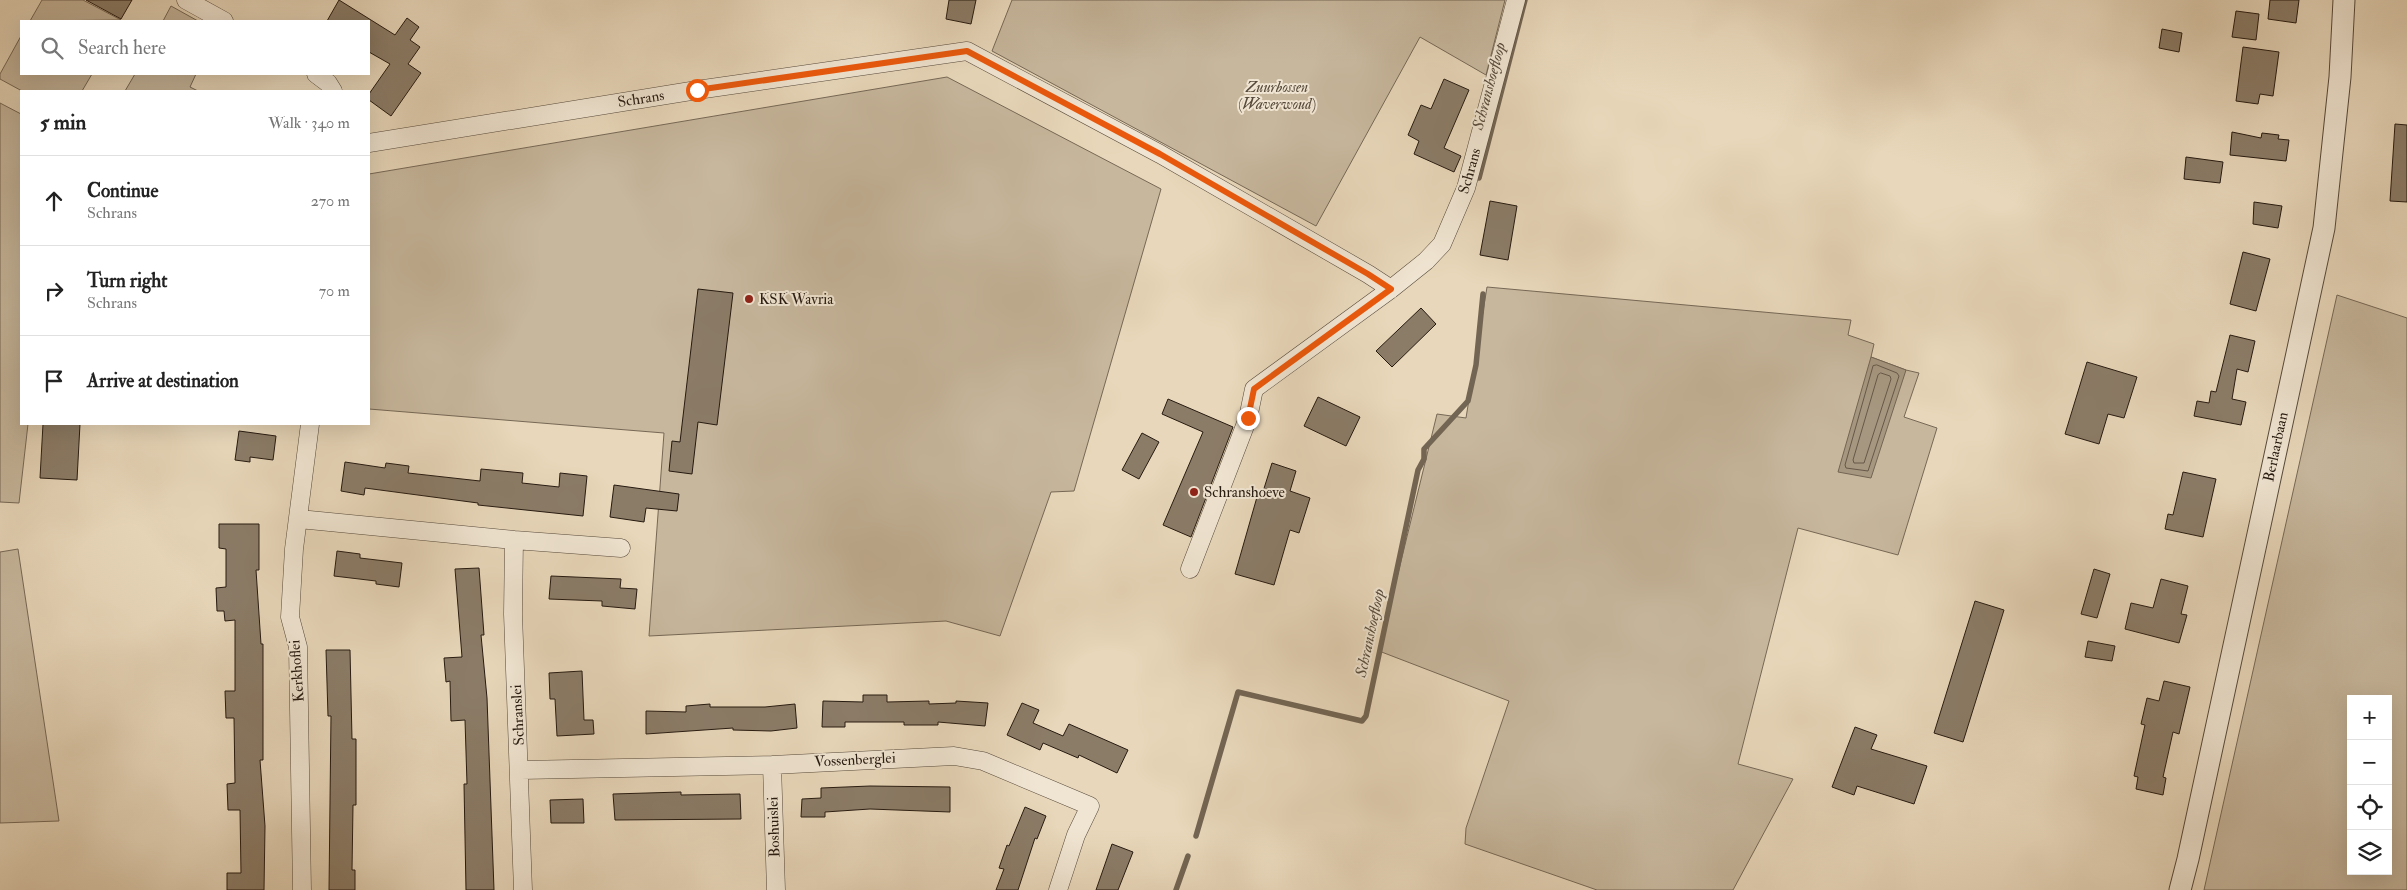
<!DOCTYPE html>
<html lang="en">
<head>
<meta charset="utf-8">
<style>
	:root { --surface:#fff; --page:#f2f2f2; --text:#222; --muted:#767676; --line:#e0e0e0 }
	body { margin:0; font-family:"IM FELL Double Pica",serif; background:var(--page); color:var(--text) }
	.controls { position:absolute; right:15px; bottom:15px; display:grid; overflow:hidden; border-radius:0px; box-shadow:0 5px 20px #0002 }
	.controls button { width:45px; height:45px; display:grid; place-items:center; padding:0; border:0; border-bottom:1px solid var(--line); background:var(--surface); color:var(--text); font:25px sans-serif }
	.stop { position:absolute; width:15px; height:15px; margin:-11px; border:4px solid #ea580c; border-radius:50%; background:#fff }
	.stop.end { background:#ea580c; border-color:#fff; box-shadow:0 1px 5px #0008 }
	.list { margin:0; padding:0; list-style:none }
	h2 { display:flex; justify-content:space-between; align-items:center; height:65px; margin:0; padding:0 20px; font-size:21px }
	h2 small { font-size:16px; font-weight:400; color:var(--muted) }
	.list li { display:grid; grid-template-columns:32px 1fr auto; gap:15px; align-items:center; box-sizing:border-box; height:90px; padding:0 20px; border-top:1px solid var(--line) }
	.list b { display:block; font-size:19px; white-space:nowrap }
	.list p { margin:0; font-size:16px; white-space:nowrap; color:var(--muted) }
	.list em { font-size:16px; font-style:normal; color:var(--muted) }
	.icon { flex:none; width:28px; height:28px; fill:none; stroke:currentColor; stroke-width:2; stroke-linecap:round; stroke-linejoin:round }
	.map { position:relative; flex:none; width:2407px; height:890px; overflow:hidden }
	.search { position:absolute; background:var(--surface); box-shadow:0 5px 20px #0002; left:20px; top:20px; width:350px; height:55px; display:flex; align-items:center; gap:12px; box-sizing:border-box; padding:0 18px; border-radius:0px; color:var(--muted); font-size:19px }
	.panel { position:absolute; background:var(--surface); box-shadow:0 5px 20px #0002; left:20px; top:90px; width:350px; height:335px; border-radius:0px }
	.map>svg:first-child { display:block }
	.green { fill:#c7b79d; stroke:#766856; fill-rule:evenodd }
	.water { fill:#a69780; stroke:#736553 }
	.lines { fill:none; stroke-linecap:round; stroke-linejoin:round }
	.shore { stroke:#665848; stroke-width:1 }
	.stream { stroke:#736553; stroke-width:5.5 }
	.building { fill:#8b7c68; stroke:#261a10 }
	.minor-casing { stroke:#56493a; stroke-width:19 }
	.tertiary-casing { stroke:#56493a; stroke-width:23 }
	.minor { stroke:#f0e5d2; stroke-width:18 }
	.tertiary { stroke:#f0e5d2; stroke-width:21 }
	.route { stroke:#ea580c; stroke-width:6 }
	.poi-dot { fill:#8f2418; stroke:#f0e5d2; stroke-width:2 }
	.labels { text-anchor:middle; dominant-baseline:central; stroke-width:4; stroke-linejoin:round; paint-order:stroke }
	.park-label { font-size:15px; font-style:italic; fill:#56493a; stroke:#f0e5d2 }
	.street-label { font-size:15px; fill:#261a10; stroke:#f0e5d2 }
	.poi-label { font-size:15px; fill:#261a10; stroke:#f0e5d2; text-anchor:start }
	.water-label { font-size:16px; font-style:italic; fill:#594c3d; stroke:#f0e5d2 }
</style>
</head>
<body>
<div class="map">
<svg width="2407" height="890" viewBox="0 0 2407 890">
	<rect width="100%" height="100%" fill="#e8d7ba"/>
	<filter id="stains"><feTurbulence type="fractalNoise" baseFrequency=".004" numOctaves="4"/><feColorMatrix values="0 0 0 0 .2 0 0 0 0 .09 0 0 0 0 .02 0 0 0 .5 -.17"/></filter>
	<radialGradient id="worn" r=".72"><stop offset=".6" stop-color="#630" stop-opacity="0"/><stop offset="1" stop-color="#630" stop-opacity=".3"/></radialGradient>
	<!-- green -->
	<path class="green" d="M 42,0 L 83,0 L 121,20 L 30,21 Z
		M 1012,0 L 1505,0 L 1486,75 L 1420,37 L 1316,226 L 992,51 Z
		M 171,6 L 198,21 L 163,21 Z
		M 21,36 L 21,74 L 92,74 L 82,91 L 22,91 L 0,79 L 0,74 Z
		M 135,74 L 196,74 L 190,87 L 198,91 L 125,91 Z
		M 947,77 L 1161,189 L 1074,491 L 1051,492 L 1000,636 L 946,621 L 649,636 L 664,433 L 369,409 L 369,174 Z
		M 0,103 L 21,114 L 21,424 L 28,424 L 19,503 L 0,502 Z
		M 1487,287 L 1851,320 L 1848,335 L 1874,344 L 1871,357 L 1906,370 L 1919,373 L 1904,417 L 1937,428 L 1898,555 L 1798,528 L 1738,764 L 1793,779 L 1733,890 L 1597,890 L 1465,844 L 1466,828 L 1509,701 L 1379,651 L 1437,414 L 1466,418 Z
		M 2337,295 L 2407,318 L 2407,890 L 2204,890 ZM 2351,699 L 2388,699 L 2388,871 L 2351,871 Z
		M 18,549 L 59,821 L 0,823 L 0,552 Z"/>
	<!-- water -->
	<path class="water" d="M 1871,357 L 1906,370 L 1871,478 L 1838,472 Z"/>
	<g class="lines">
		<!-- shore -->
		<path class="shore" d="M 1877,365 L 1897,373 L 1899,376 L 1868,471 L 1846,468 L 1845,465 L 1873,366 Z
			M 1881,373 L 1890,376 L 1891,379 L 1864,463 L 1854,463 L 1853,460 L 1878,375 Z"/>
		<!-- stream -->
		<path class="stream" d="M 1479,178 L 1525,0
			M 1196,836 L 1238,692 L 1362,721 L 1366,716 L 1418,470 L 1424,459 L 1424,449 L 1468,401 L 1476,365 L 1483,294
			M 1176,890 L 1188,856"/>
	</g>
	<!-- building -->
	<path class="building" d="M 86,0 L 132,0 L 121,19 Z
		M 339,0 L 395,35 L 407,18 L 419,27 L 410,40 L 420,47 L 408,64 L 421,73 L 391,116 L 369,100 L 369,94 L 390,64 L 369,52 L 369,21 L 327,21 Z
		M 949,0 L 976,0 L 971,24 L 946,19 Z
		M 2270,0 L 2299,0 L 2296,23 L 2268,19 Z
		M 2236,11 L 2259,14 L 2256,40 L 2232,37 Z
		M 2162,29 L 2182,33 L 2179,52 L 2159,48 Z
		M 2243,47 L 2279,52 L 2273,96 L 2260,94 L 2258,104 L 2236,101 Z
		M 1444,79 L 1469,90 L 1444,148 L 1461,156 L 1454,172 L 1414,154 L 1419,141 L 1408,135 L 1421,105 L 1431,109 Z
		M 2395,124 L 2407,125 L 2407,202 L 2390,201 Z
		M 2232,132 L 2261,138 L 2262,133 L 2279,135 L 2278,139 L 2289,140 L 2286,161 L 2230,155 Z
		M 2186,157 L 2223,162 L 2220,183 L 2184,179 Z
		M 1490,201 L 1517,206 L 1508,260 L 1480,255 Z
		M 2254,202 L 2282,206 L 2278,228 L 2253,224 Z
		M 2243,252 L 2270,259 L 2256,311 L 2230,304 Z
		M 698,289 L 733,293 L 717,425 L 698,422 L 692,474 L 669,471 L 672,441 L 680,442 Z
		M 1421,308 L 1436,324 L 1392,367 L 1376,351 Z
		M 2230,335 L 2255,341 L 2248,372 L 2237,369 L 2232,399 L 2246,402 L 2241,425 L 2194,416 L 2197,401 L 2209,403 L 2211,391 L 2216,392 Z
		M 2087,362 L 2137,377 L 2124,418 L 2108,414 L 2099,444 L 2065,434 Z
		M 1318,397 L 1360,417 L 1346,446 L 1304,426 Z
		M 1168,399 L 1233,427 L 1191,537 L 1163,525 L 1203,432 L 1162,414 Z
		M 43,424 L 80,424 L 77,480 L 40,478 Z
		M 239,431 L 276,436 L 273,460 L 250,457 L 250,462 L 235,460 Z
		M 1142,433 L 1159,442 L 1139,479 L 1122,470 Z
		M 345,462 L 385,468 L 386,463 L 409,466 L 408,473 L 480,481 L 481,469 L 523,473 L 522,483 L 559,487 L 560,473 L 587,476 L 583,516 L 478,505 L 478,503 L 365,488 L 364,495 L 341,491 Z
		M 1272,463 L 1296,471 L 1290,491 L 1310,498 L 1299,533 L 1290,530 L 1274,585 L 1235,574 L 1257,497 L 1261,498 Z
		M 2183,472 L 2216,479 L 2203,537 L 2165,529 L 2168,514 L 2173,515 Z
		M 614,485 L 679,494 L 677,511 L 646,508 L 644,522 L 610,517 Z
		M 219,524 L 259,524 L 259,570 L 256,570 L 261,644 L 263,644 L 263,760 L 260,760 L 265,826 L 264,890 L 227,890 L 227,873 L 241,873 L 240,810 L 228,810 L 227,784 L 235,783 L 234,718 L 226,718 L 225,691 L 235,691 L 235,620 L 225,621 L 224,611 L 217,611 L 216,588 L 226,587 L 226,549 L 219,548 Z
		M 337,551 L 360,554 L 360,558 L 402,563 L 399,587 L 376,584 L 376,581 L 334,576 Z
		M 479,568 L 484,635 L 481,635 L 487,698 L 494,890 L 466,890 L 464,784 L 467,784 L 465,720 L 451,721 L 450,681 L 446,682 L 444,658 L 462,657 L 455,569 Z
		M 2094,569 L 2110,574 L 2097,618 L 2081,614 Z
		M 551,576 L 621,579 L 620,588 L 637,589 L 635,609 L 602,606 L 602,601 L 549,599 Z
		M 2161,579 L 2188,586 L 2181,614 L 2187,615 L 2179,643 L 2125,629 L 2131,603 L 2153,608 Z
		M 1975,601 L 2004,610 L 1963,742 L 1934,733 Z
		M 2088,641 L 2115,646 L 2112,661 L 2085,657 Z
		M 326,650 L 350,650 L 352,739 L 356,739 L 356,805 L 353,805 L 352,870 L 355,870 L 355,890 L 329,890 L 331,716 L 328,716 Z
		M 582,671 L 584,720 L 593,720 L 594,734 L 557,736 L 555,699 L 550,699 L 549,673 Z
		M 2164,681 L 2190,687 L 2179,734 L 2173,732 L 2163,777 L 2166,778 L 2163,795 L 2136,789 L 2138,777 L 2134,776 L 2145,725 L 2141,724 L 2147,698 L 2159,701 Z
		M 863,695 L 887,695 L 887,702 L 929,701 L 929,704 L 956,703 L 956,701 L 988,703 L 985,726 L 938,722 L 938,725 L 904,725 L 904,722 L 845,722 L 845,727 L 822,727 L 823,701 L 863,702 Z
		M 1022,703 L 1039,710 L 1033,723 L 1063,736 L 1069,724 L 1128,750 L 1117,773 L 1079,755 L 1078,758 L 1043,743 L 1040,750 L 1007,735 Z
		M 710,704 L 710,707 L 765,707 L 795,704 L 797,728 L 771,731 L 733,730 L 733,728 L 646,734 L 646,711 L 686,712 L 686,706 Z
		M 1855,727 L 1877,735 L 1871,749 L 1927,766 L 1914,804 L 1857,786 L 1854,795 L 1832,787 Z
		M 870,786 L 950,787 L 950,812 L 870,809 L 825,812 L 825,817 L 801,817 L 802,799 L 821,798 L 821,788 Z
		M 681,792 L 681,795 L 740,794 L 741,819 L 615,820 L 613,794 Z
		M 583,799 L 584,823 L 551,823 L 550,800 Z
		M 1025,807 L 1046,816 L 1037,839 L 1035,838 L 1018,890 L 996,890 L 1004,869 L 999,868 L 1007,845 L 1009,846 Z
		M 1112,844 L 1133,852 L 1118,890 L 1096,890 Z"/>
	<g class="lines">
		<!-- minor casing -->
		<g class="minor-casing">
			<path id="minor" d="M 186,0 L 224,21
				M 316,74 L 328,83 L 333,91
				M 369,143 L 697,90 L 967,51 L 1160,154 L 1368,274 L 1391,289
				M 299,519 L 514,540 L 513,614 L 523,890
				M 514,540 L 621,548
				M 1190,569 L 1248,418 L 1254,389 L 1391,289 L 1426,261 L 1442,244 L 1466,188 L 1516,0
				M 772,765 L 776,890
				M 521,770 L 772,765 L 954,756 L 983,761 L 1090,806 L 1076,835 L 1058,890
				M 302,890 L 298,647 L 290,617 L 294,549 L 310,424"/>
		</g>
		<!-- tertiary casing -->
		<g class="tertiary-casing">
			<path id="tertiary" d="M 2180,890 L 2188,859 L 2324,228 L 2340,77 L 2344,0"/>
		</g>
		<!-- minor -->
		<use href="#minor" class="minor"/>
		<!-- tertiary -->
		<use href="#tertiary" class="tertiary"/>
	</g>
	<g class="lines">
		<!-- route -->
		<path class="route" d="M 697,90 L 967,51 L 1160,154 L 1368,274 L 1391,289 L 1254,389 L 1248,418"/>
	</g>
	<!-- markers -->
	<g class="poi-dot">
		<circle cx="749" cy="299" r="5"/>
		<circle cx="1194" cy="492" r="5"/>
	</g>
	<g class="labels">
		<!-- park labels -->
		<g class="park-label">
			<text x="1277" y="87">Zuurbossen<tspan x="1277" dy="17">(Waverwoud)</tspan></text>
		</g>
		<!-- street labels -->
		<g class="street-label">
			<text transform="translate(641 99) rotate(-9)">Schrans</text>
			<text transform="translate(1470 171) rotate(-74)">Schrans</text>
			<text transform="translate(2276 447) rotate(-78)">Berlaarbaan</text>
			<text transform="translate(297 671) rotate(-94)">Kerkhoflei</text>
			<text transform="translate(518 715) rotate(-93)">Schranslei</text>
			<text transform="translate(855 760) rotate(-3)">Vossenberglei</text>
			<text transform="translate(774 827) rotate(-92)">Boshuislei</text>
		</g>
		<!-- poi labels -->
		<g class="poi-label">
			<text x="759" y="299">KSK Wavria</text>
			<text x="1204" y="492">Schranshoeve</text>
		</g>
		<!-- water labels -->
		<g class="water-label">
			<text transform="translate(1489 86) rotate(-75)">Schranshoefloop</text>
			<text transform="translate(1370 633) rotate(-78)">Schranshoefloop</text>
		</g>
	</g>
	<rect width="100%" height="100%" filter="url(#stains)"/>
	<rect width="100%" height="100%" fill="url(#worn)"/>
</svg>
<div class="controls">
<button>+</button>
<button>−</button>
<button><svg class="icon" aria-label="locate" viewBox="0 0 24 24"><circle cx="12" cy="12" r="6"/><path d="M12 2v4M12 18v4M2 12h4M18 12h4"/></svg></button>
<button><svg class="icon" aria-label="layers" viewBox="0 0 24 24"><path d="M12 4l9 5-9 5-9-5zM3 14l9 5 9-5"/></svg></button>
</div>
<div class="stop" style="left:697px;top:90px"></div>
<div class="stop end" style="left:1248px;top:418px"></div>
<div class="search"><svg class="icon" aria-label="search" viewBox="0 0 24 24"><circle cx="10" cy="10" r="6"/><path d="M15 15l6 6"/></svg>Search here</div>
<section class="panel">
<h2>5 min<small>Walk · 340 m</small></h2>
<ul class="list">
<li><svg class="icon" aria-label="ahead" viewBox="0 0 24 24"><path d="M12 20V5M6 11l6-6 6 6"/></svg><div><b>Continue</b><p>Schrans</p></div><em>270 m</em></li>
<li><svg class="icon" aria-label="right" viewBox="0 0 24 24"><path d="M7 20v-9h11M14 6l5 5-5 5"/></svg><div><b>Turn right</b><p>Schrans</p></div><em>70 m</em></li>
<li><svg class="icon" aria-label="arrive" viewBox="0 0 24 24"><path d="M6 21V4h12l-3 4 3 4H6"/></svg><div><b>Arrive at destination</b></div></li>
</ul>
</section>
</div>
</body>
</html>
